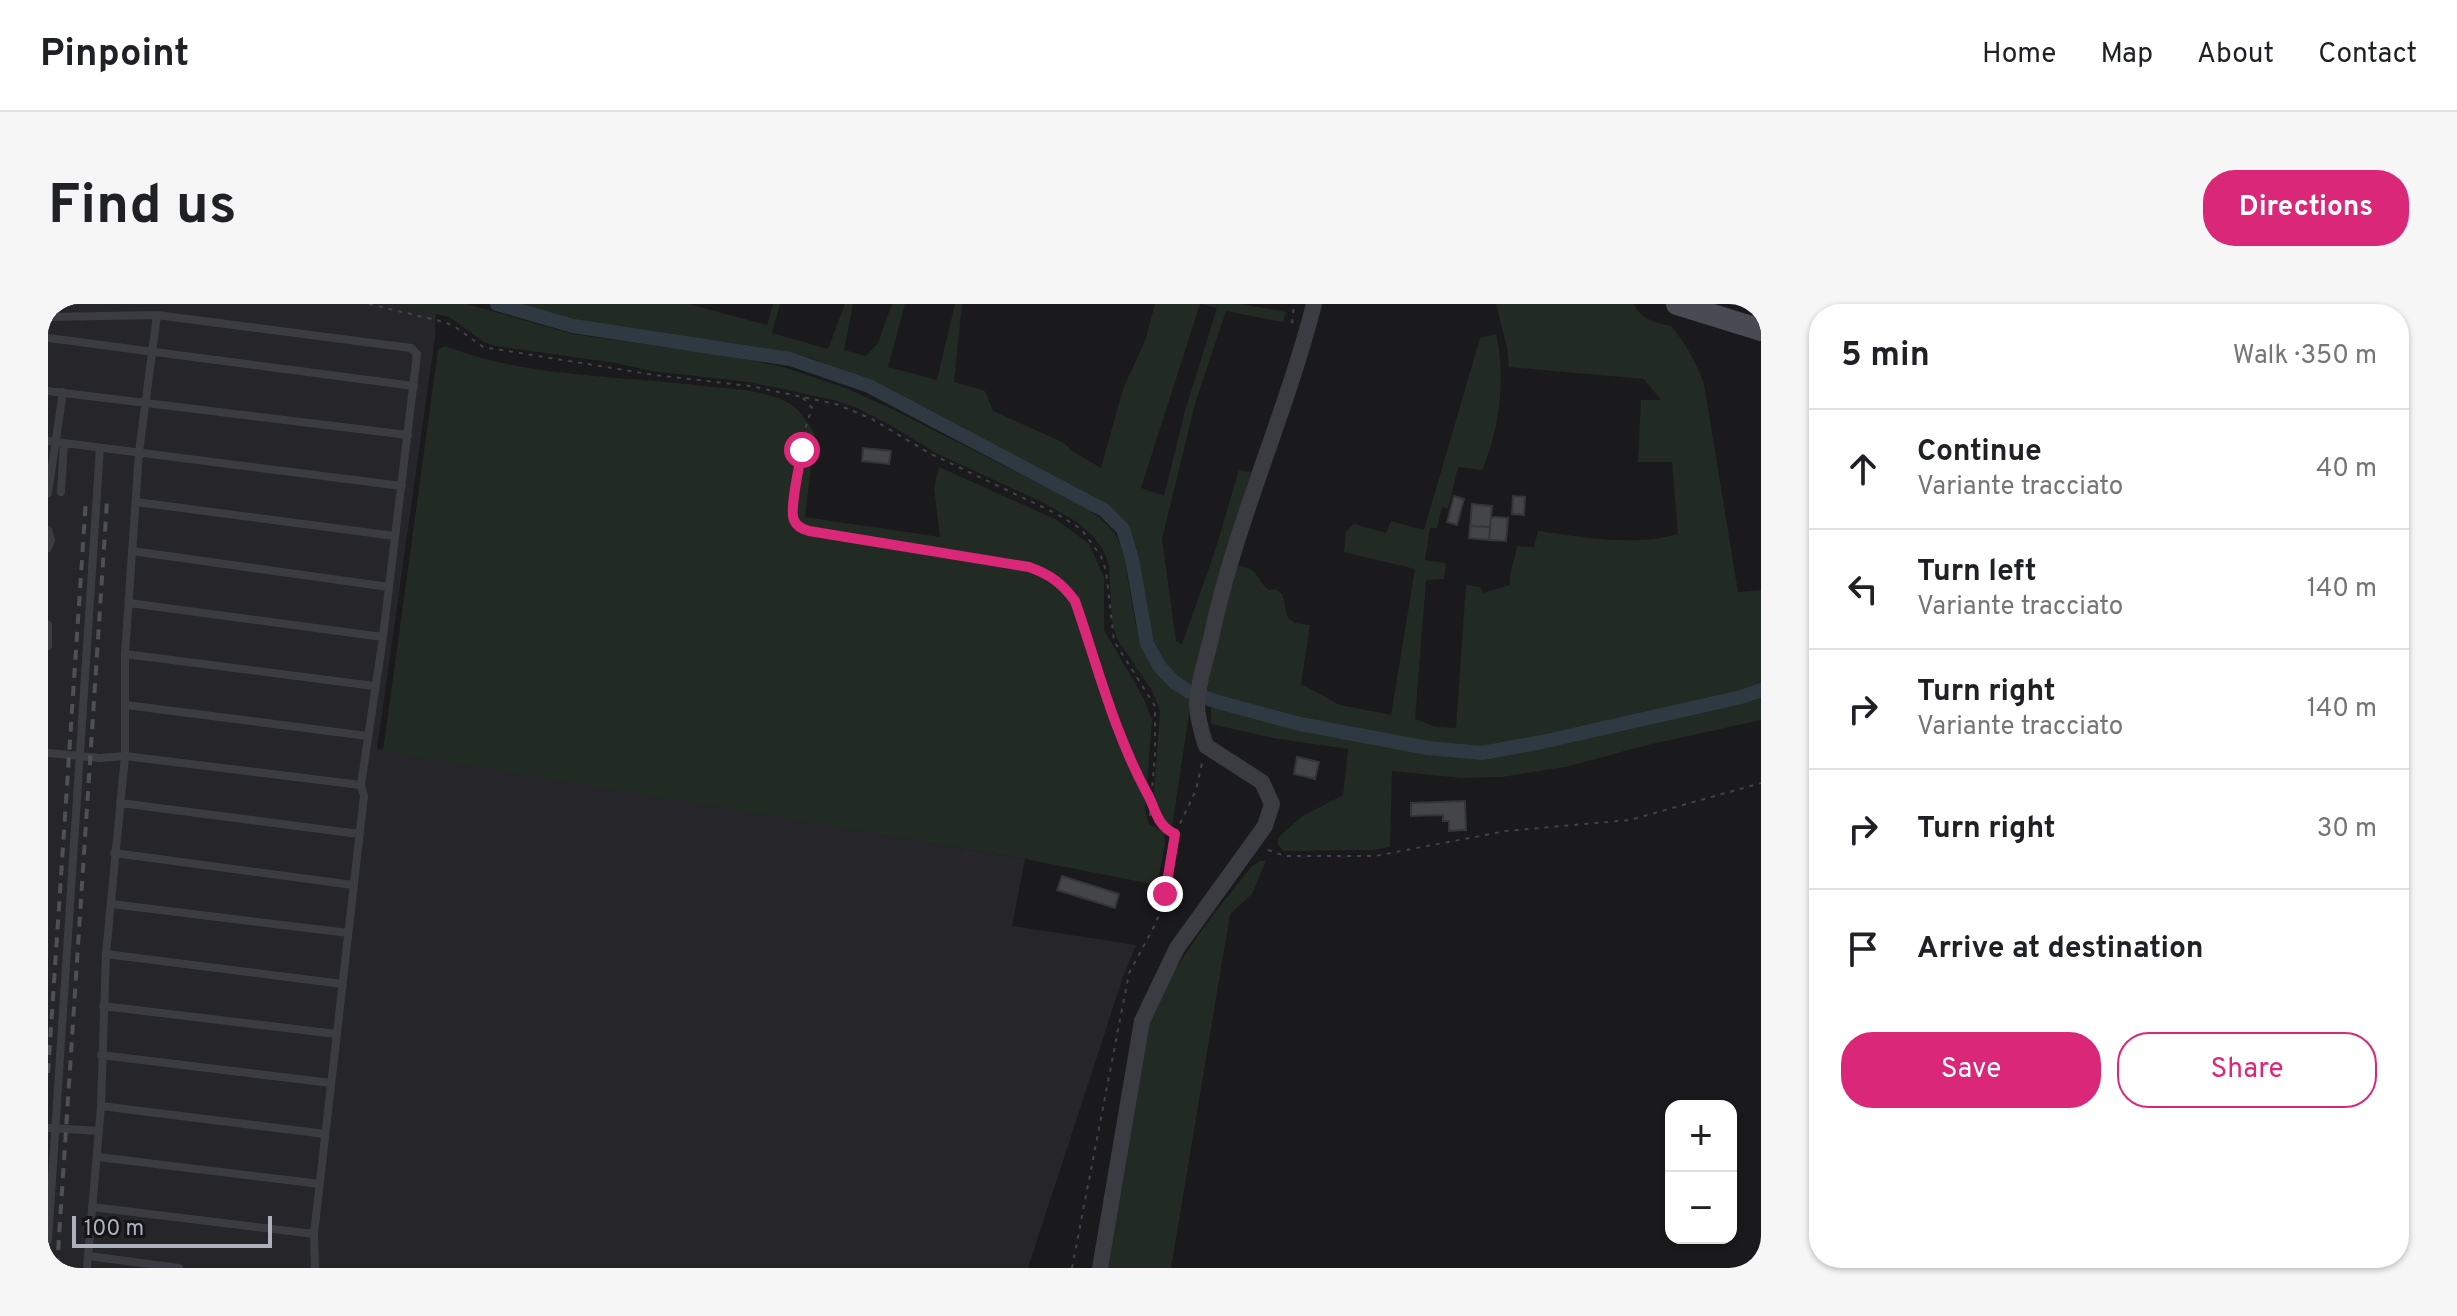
<!DOCTYPE html>
<html lang="en">
<head>
<meta charset="utf-8">
<style>
	:root { --surface:#fff; --page:#f6f6f6; --text:#202124; --muted:#757577; --line:#e0e0e0; --accent:#db2777 }
	body { margin:0; font-family:Overpass,sans-serif; background:var(--page); color:var(--text) }
	.controls { position:absolute; right:24px; bottom:24px; display:grid; overflow:hidden; border-radius:16px; box-shadow:0 2px 6px #0004 }
	.controls button { width:72px; height:72px; display:grid; place-items:center; padding:0; border:0; border-bottom:2px solid var(--line); background:var(--surface); color:var(--text); font:40px sans-serif }
	.scale { position:absolute; left:24px; bottom:20px; width:200px; box-sizing:border-box; padding-left:8px; border:4px solid #acb1bc; border-top:0; font-size:22px; line-height:28px; white-space:nowrap; color:#acb1bc; -webkit-text-stroke:6px #151518; paint-order:stroke }
	.stop { position:absolute; width:24px; height:24px; margin:-18px; border:6px solid #db2777; border-radius:50%; background:#fff }
	.stop.end { background:#db2777; border-color:#fff; box-shadow:0 2px 8px #0008 }
	.list { margin:0; padding:0; list-style:none }
	h2 { display:flex; justify-content:space-between; align-items:center; height:104px; margin:0; padding:0 32px; font-size:34px }
	h2 small { font-size:26px; font-weight:400; color:var(--muted) }
	.list li { display:grid; grid-template-columns:52px 1fr auto; gap:24px; align-items:center; box-sizing:border-box; height:120px; padding:0 32px; border-top:2px solid var(--line) }
	.list b { display:block; font-size:30px; white-space:nowrap }
	.list p { margin:0; font-size:26px; white-space:nowrap; color:var(--muted) }
	.list em { font-size:26px; font-style:normal; color:var(--muted) }
	.actions { display:flex; gap:16px; padding:24px 32px }
	.actions a { flex:1; padding:18px 0; border:2px solid var(--accent); border-radius:32px; text-align:center; font-size:28px; color:var(--accent) }
	.actions .main { background:var(--accent); color:#fff }
	.icon { flex:none; width:44px; height:44px; fill:none; stroke:currentColor; stroke-width:2; stroke-linecap:round; stroke-linejoin:round }
	.map { position:relative; flex:none; width:1713px; height:964px; overflow:hidden; border-radius:32px }
	header { display:flex; align-items:center; gap:48px; box-sizing:border-box; height:112px; padding:0 40px; background:var(--surface); border-bottom:2px solid var(--line) }
	header strong { font-size:38px }
	nav { display:flex; gap:44px; margin-inline-start:auto; font-size:28px }
	.intro { display:flex; align-items:center; justify-content:space-between; box-sizing:border-box; height:192px; padding:0 48px }
	h1 { margin:0; font-size:56px }
	.button { padding:20px 36px; border-radius:32px; background:var(--accent); color:#fff; font-size:28px; font-weight:700 }
	main { display:flex; gap:48px; padding:0 48px }
	aside { flex:1; background:var(--surface); border-radius:32px; box-shadow:0 2px 6px #0004 }
	.map>svg:first-child { display:block }
	.built { fill:#26262a }
	.green { fill:#212b23 }
	.lines { fill:none; stroke-linecap:round; stroke-linejoin:round }
	.canal { stroke:#2f3942; stroke-width:14 }
	.building { fill:#444549; stroke:#343439; stroke-width:2 }
	.path { stroke:#414349; stroke-width:2; stroke-dasharray:4 6; stroke-linecap:butt }
	.lane { stroke:#3b3c42; stroke-width:8 }
	.street { stroke:#3b3c42; stroke-width:16 }
	.secondary { stroke:#494b52; stroke-width:22 }
	.rail { stroke:#4e5057; stroke-width:4; stroke-dasharray:10 8; stroke-linecap:butt }
	.route { stroke:#db2777; stroke-width:10 }
</style>
</head>
<body>
<header>
<strong>Pinpoint</strong>
<nav><a>Home</a><a>Map</a><a>About</a><a>Contact</a></nav>
</header>
<div class="intro"><h1>Find us</h1><a class="button">Directions</a></div>
<main>
<div class="map">
<svg width="1713" height="964" viewBox="0 0 1713 964">
	<rect width="100%" height="100%" fill="#1a1a1c"/>
	<!-- built -->
	<path class="built" d="M 0,0 L 388,0 L 387,33 L 329,445 L 977,555 L 964,622 L 1088,641 L 1074,676 L 980,964 L 0,964 Z"/>
	<!-- green -->
	<path class="green" d="M 349,0 L 419,0 L 524,30 L 682,52 L 735,63 L 800,85 L 846,106 L 1039,204 C 1050,213 1062,221 1069,234 C 1076,246 1078,263 1080,276 C 1090,336 1091,360 1143,397 L 1124,523 C 1112,519 1108,515 1105,503 L 1112,407 L 1105,388 L 1069,335 L 1064,317 L 1061,261 L 1055,246 L 1045,232 L 1029,218 L 994,198 L 886,148 L 844,122 L 809,104 L 786,96 L 701,78 L 603,67 L 568,59 L 447,42 L 436,38 L 401,13 Z
		M 462,0 L 640,0 L 719,21 L 725,0 L 732,0 L 724,29 L 780,45 L 797,0 L 805,0 L 796,46 L 818,52 L 830,39 L 844,0 L 857,0 L 840,63 L 889,76 L 907,0 L 914,0 L 906,78 L 937,87 L 945,107 L 1016,139 L 1024,147 L 1053,164 L 1075,85 L 1097,37 L 1107,0 L 1152,0 L 1093,184 L 1116,192 L 1137,107 L 1169,4 L 1153,0 L 1191,0 L 1238,8 L 1235,18 L 1178,7 L 1147,100 L 1114,235 L 1128,337 L 1134,340 L 1167,247 L 1191,166 L 1203,168 L 1156,328 L 1145,382 L 1124,369 L 1104,338 L 1081,231 L 1071,214 L 1042,191 L 853,94 L 798,68 L 763,54 L 736,48 L 522,18 Z
		M 1448,0 L 1586,0 C 1592,15 1608,19 1623,22 C 1638,40 1648,58 1656,80 L 1690,288 L 1713,286 L 1713,416 L 1595,442 L 1522,462 L 1454,473 L 1413,474 L 1344,467 L 1342,543 L 1324,546 L 1236,547 L 1230,541 L 1230,534 L 1253,513 L 1295,491 L 1300,445 L 1225,434 L 1163,420 L 1163,404 L 1155,401 L 1169,328 L 1188,261 C 1213,265 1206,274 1221,286 L 1228,285 L 1234,290 L 1240,314 L 1247,319 L 1262,321 L 1253,380 L 1292,401 L 1343,411 L 1367,265 L 1296,248 L 1298,228 L 1306,220 L 1338,229 L 1343,217 L 1376,226 L 1432,34 L 1448,30 C 1458,74 1452,124 1434,166 L 1410,163 L 1400,205 L 1394,203 L 1389,224 L 1382,224 L 1377,256 L 1398,259 L 1396,275 L 1378,276 L 1367,415 L 1388,423 L 1408,424 L 1418,281 L 1432,283 L 1435,289 L 1462,281 C 1461,266 1467,257 1469,242 L 1486,243 L 1490,227 C 1536,233 1584,243 1630,230 L 1624,158 L 1590,158 L 1593,96 L 1613,96 L 1596,75 L 1461,63 L 1459,43 Z
		M 397,42 C 480,74 568,71 655,82 C 682,85 714,85 739,98 C 751,104 760,119 767,130 L 757,213 L 892,233 L 886,184 L 891,163 L 1009,216 L 1041,240 L 1056,273 L 1056,326 L 1096,395 L 1104,416 L 1097,506 L 1101,520 L 1116,528 L 1117,540 L 1109,581 L 977,555 L 335,447 L 390,46 Z
		M 1212,557 L 1218,557 L 1204,590 L 1182,610 L 1123,964 L 1057,964 L 1101,718 C 1127,656 1162,615 1203,563 Z"/>
	<g class="lines">
		<!-- canal -->
		<path class="canal" d="M 449,0 L 525,22 L 742,55 L 821,82 L 1056,206 L 1075,225 L 1084,255 L 1099,340 L 1112,363 L 1126,378 L 1142,388 L 1170,398 L 1252,420 L 1380,444 L 1434,449 L 1494,438 L 1693,393 L 1713,386"/>
	</g>
	<!-- building -->
	<path class="building" d="M 815,144 L 843,147 L 841,160 L 814,157 Z
		M 1406,192 L 1416,195 L 1409,221 L 1399,218 Z
		M 1465,192 L 1477,193 L 1476,211 L 1464,210 Z
		M 1424,200 L 1444,202 L 1442,223 L 1422,222 Z
		M 1443,213 L 1460,214 L 1458,237 L 1441,236 Z
		M 1422,222 L 1442,223 L 1441,236 L 1421,234 Z
		M 1249,453 L 1271,458 L 1267,475 L 1246,470 Z
		M 1417,497 L 1418,526 L 1401,527 L 1401,517 L 1395,517 L 1395,511 L 1363,512 L 1363,499 Z
		M 1014,572 L 1071,590 L 1067,604 L 1009,586 Z"/>
	<g class="lines">
		<!-- path -->
		<path class="path" d="M 321,0 L 396,18 L 406,22 L 435,43 L 607,71 L 702,82 L 788,100 L 824,115 L 881,149 L 1009,210 L 1033,225 L 1053,252 L 1058,267 L 1066,337 L 1107,402 L 1107,449 L 1102,511 L 1109,520 L 1128,528
			M 1244,19 L 1246,0
			M 755,94 L 764,104 L 758,122 L 744,203 C 745,217 748,222 761,227 L 981,263 C 994,268 1008,273 1018,284 C 1035,304 1038,335 1046,360 C 1061,404 1077,451 1100,492
			M 1103,498 L 1108,513 L 1117,523
			M 1220,546 L 1237,552 L 1327,552 L 1458,527 L 1582,516 L 1713,479
			M 1024,964 L 1081,669 L 1108,619 L 1117,590 L 1128,528 L 1148,486 L 1154,459"/>
		<!-- lane -->
		<path class="lane" d="M 0,13 L 109,11
			M 0,34 L 366,82
			M 0,87 L 360,131
			M 0,137 L 354,182
			M 13,188 L 16,139
			M 0,189 L 15,88
			M 88,198 L 347,232
			M 0,226 L 3,236 L 0,244
			M 84,247 L 341,283
			M 81,299 L 335,333
			M 0,321 L 0,342
			M 77,350 L 326,382
			M 78,401 L 320,432
			M 0,449 L 52,454 L 77,452 L 313,481
			M 72,499 L 311,530
			M 66,549 L 305,581
			M 63,600 L 300,629
			M 58,650 L 294,680
			M 55,702 L 288,730
			M 53,751 L 283,779
			M 53,802 L 277,830
			M 0,824 L 51,827
			M 50,853 L 272,880
			M 44,903 L 266,930
			M 0,936 L 52,144
			M 40,952 L 131,964
			M 39,964 L 53,802 L 58,650 L 77,452 L 77,350 L 91,148 L 109,11 L 363,44 L 369,50 L 335,333 L 313,481 L 316,492 L 266,930 L 267,964"/>
		<!-- street -->
		<path class="street" d="M 1052,964 L 1094,717 L 1129,644 L 1217,522 L 1224,500 L 1214,478 L 1158,442 C 1154,429 1149,415 1149,400 C 1150,378 1158,356 1163,334 C 1187,220 1237,113 1266,0"/>
		<!-- secondary -->
		<path class="secondary" d="M 1629,0 L 1713,26"/>
		<!-- rail -->
		<path class="rail" d="M 0,769 L 38,195
			M 9,964 L 59,197"/>
	</g>
	<g class="lines">
		<!-- route -->
		<path class="route" d="M 754,146 C 752,160 741,206 746,216 C 749,223 755,225 761,227 L 981,263 C 1001,270 1014,279 1027,297 C 1050,363 1066,429 1100,491 C 1108,506 1109,522 1127,530 L 1117,590"/>
	</g>
</svg>
<div class="controls">
<button>+</button>
<button>−</button>
</div>
<div class="scale">100 m</div>
<div class="stop" style="left:754px;top:146px"></div>
<div class="stop end" style="left:1117px;top:590px"></div>
</div>
<aside>
<h2>5 min<small>Walk · 350 m</small></h2>
<ul class="list">
<li><svg class="icon" aria-label="ahead" viewBox="0 0 24 24"><path d="M12 20V5M6 11l6-6 6 6"/></svg><div><b>Continue</b><p>Variante tracciato</p></div><em>40 m</em></li>
<li><svg class="icon" aria-label="left" viewBox="0 0 24 24"><path d="M17 20v-9H6M10 6l-5 5 5 5"/></svg><div><b>Turn left</b><p>Variante tracciato</p></div><em>140 m</em></li>
<li><svg class="icon" aria-label="right" viewBox="0 0 24 24"><path d="M7 20v-9h11M14 6l5 5-5 5"/></svg><div><b>Turn right</b><p>Variante tracciato</p></div><em>140 m</em></li>
<li><svg class="icon" aria-label="right" viewBox="0 0 24 24"><path d="M7 20v-9h11M14 6l5 5-5 5"/></svg><div><b>Turn right</b></div><em>30 m</em></li>
<li><svg class="icon" aria-label="arrive" viewBox="0 0 24 24"><path d="M6 21V4h12l-3 4 3 4H6"/></svg><div><b>Arrive at destination</b></div></li>
</ul>
<div class="actions"><a class="main">Save</a><a>Share</a></div>
</aside>
</main>
</body>
</html>
